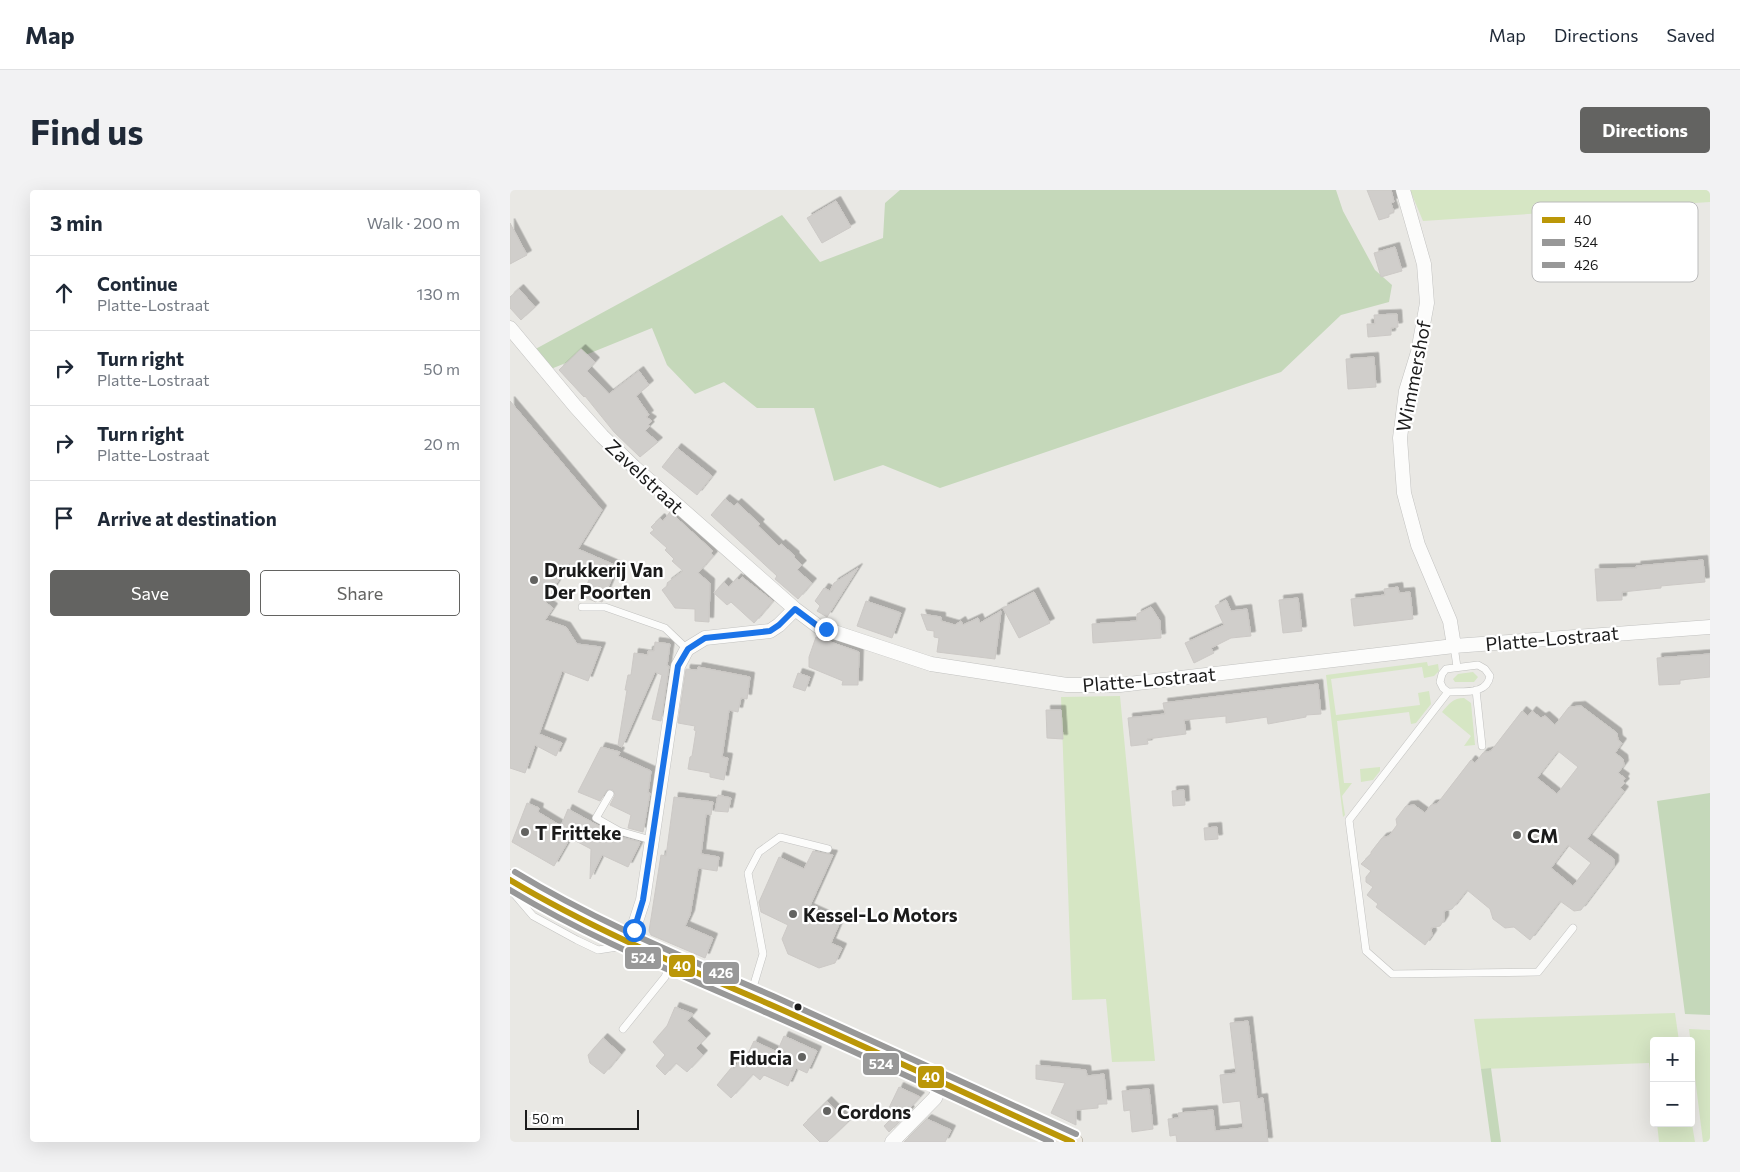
<!DOCTYPE html>
<html lang="en">
<head>
<meta charset="utf-8">
<style>
	:root { --surface:#fff; --page:#f2f2f3; --text:#1f2937; --muted:#747a83; --line:#e0e1e3; --accent:#636361 }
	body { margin:0; font-family:Commissioner,sans-serif; background:var(--page); color:var(--text) }
	.controls { position:absolute; right:15px; bottom:15px; display:grid; overflow:hidden; border-radius:5px; box-shadow:0 5px 20px #0002 }
	.controls button { width:45px; height:45px; display:grid; place-items:center; padding:0; border:0; border-bottom:1px solid var(--line); background:var(--surface); color:var(--text); font:25px sans-serif }
	.scale { position:absolute; left:15px; bottom:12px; width:114px; box-sizing:border-box; padding-left:5px; border:2px solid #1b1b1b; border-top:0; font-size:14px; line-height:18px; white-space:nowrap; color:#1b1b1b; -webkit-text-stroke:4px #fff; paint-order:stroke }
	.stop { position:absolute; width:15px; height:15px; margin:-11px; border:4px solid #1a73e8; border-radius:50%; background:#fff }
	.stop.end { background:#1a73e8; border-color:#fff; box-shadow:0 1px 5px #0008 }
	.list { margin:0; padding:0; list-style:none }
	h2 { display:flex; justify-content:space-between; align-items:center; height:65px; margin:0; padding:0 20px; font-size:21px }
	h2 small { font-size:16px; font-weight:400; color:var(--muted) }
	.list li { display:grid; grid-template-columns:32px 1fr auto; gap:15px; align-items:center; box-sizing:border-box; height:75px; padding:0 20px; border-top:1px solid var(--line) }
	.list b { display:block; font-size:19px; white-space:nowrap }
	.list p { margin:0; font-size:16px; white-space:nowrap; color:var(--muted) }
	.list em { font-size:16px; font-style:normal; color:var(--muted) }
	.actions { display:flex; gap:10px; padding:15px 20px }
	.actions a { flex:1; padding:11px 0; border:1px solid var(--accent); border-radius:5px; text-align:center; font-size:18px; color:var(--accent) }
	.actions .main { background:var(--accent); color:#fff }
	.icon { flex:none; width:28px; height:28px; fill:none; stroke:currentColor; stroke-width:2; stroke-linecap:round; stroke-linejoin:round }
	.map { position:relative; flex:none; width:1200px; height:952px; overflow:hidden; border-radius:5px }
	header { display:flex; align-items:center; gap:30px; box-sizing:border-box; height:70px; padding:0 25px; background:var(--surface); border-bottom:1px solid var(--line) }
	header strong { font-size:24px }
	nav { display:flex; gap:28px; margin-inline-start:auto; font-size:18px }
	.intro { display:flex; align-items:center; justify-content:space-between; box-sizing:border-box; height:120px; padding:0 30px }
	h1 { margin:0; font-size:35px }
	.button { padding:12px 22px; border-radius:5px; background:var(--accent); color:#fff; font-size:18px; font-weight:700 }
	main { display:flex; gap:30px; padding:0 30px }
	aside { flex:1; background:var(--surface); border-radius:5px; box-shadow:0 5px 20px #0002 }
	.map>svg:first-child { display:block }
	.grass { fill:#d6e6c4 }
	.forest { fill:#c5d8ba }
	.building { fill:#d0cecb; stroke:#ccc9c6; fill-rule:evenodd; filter:url(#shadow) }
	.lines { fill:none; stroke-linecap:round; stroke-linejoin:round }
	.service-casing { stroke:#c2c2c0; stroke-width:8 }
	.minor-casing { stroke:#c2c2c0; stroke-width:15 }
	.primary-casing { stroke:#9e9583; stroke-width:22 }
	.service { stroke:#fcfcfb; stroke-width:7 }
	.minor { stroke:#fcfcfb; stroke-width:14 }
	.primary { stroke:#eeeae3; stroke-width:21 }
	.bus-1-casing { stroke:#fff; stroke-width:10 }
	.bus-2-casing { stroke:#fff; stroke-width:10 }
	.bus-3-casing { stroke:#fff; stroke-width:10 }
	.bus-1 { stroke:#bb9708; stroke-width:6 }
	.bus-2 { stroke:#989898; stroke-width:6 }
	.bus-3 { stroke:#989898; stroke-width:6 }
	.route { stroke:#1a73e8; stroke-width:6 }
	.poi-dot { fill:#636361; stroke:#fff; stroke-width:2 }
	.bus-dot { fill:#1b1b1b; stroke:#fff; stroke-width:2 }
	.labels { text-anchor:middle; dominant-baseline:central; stroke-width:4.5; stroke-linejoin:round; paint-order:stroke }
	.street-label { font-size:19px; fill:#1b1b1b; stroke:#fff }
	.poi-label { font-size:19px; font-weight:bold; fill:#1b1b1b; stroke:#fff; text-anchor:start }
	.key { fill:#fff; stroke:#bbb; stroke-width:1 }
	.key-label { font-size:14px; fill:#1b1b1b }
	.line-badge { stroke:#fff; stroke-width:2 }
	.badge-label { font-size:14px; text-anchor:middle; font-weight:bold; fill:#fff }
</style>
</head>
<body>
<header>
<strong>Map</strong>
<nav><a>Map</a><a>Directions</a><a>Saved</a></nav>
</header>
<div class="intro"><h1>Find us</h1><a class="button">Directions</a></div>
<main>
<aside>
<h2>3 min<small>Walk · 200 m</small></h2>
<ul class="list">
<li><svg class="icon" aria-label="ahead" viewBox="0 0 24 24"><path d="M12 20V5M6 11l6-6 6 6"/></svg><div><b>Continue</b><p>Platte-Lostraat</p></div><em>130 m</em></li>
<li><svg class="icon" aria-label="right" viewBox="0 0 24 24"><path d="M7 20v-9h11M14 6l5 5-5 5"/></svg><div><b>Turn right</b><p>Platte-Lostraat</p></div><em>50 m</em></li>
<li><svg class="icon" aria-label="right" viewBox="0 0 24 24"><path d="M7 20v-9h11M14 6l5 5-5 5"/></svg><div><b>Turn right</b><p>Platte-Lostraat</p></div><em>20 m</em></li>
<li><svg class="icon" aria-label="arrive" viewBox="0 0 24 24"><path d="M6 21V4h12l-3 4 3 4H6"/></svg><div><b>Arrive at destination</b></div></li>
</ul>
<div class="actions"><a class="main">Save</a><a>Share</a></div>
</aside>
<div class="map">
<svg width="1200" height="952" viewBox="0 0 1200 952">
	<defs>
		<filter id="shadow"><feDropShadow dx="4.5" dy="-4.5" stdDeviation="0" flood-color="#0004"/></filter>
	</defs>
	<rect width="100%" height="100%" fill="#e9e8e4"/>
	<!-- grass -->
	<path class="grass" d="M 900,0 L 1200,0 L 1200,12 L 913,31 Z
		M 917,472 L 918,476 L 928,474 L 929,481 L 924,486 L 914,488 L 912,477 L 821,489 L 826,525 L 910,515 L 908,503 L 919,501 L 921,514 L 906,533 L 901,534 L 899,522 L 827,531 L 834,593 L 842,593 L 832,606 L 835,625 L 833,627 L 816,485 Z
		M 963,482 L 968,487 L 964,492 L 945,492 L 943,489 L 948,484 Z
		M 610,506 L 645,871 L 602,872 L 596,809 L 562,810 L 551,507 Z
		M 954,508 L 961,513 L 965,555 L 954,556 L 961,546 L 932,522 C 939,514 943,508 954,508 Z
		M 870,577 L 870,581 L 863,590 L 851,592 L 850,579 Z
		M 1165,823 L 1169,851 L 1144,851 L 1144,910 L 1139,873 L 971,879 L 964,829 Z
		M 1179,839 L 1200,840 L 1200,952 L 1193,952 Z
		M 1181,928 L 1185,952 L 1149,952 L 1147,933 L 1181,933 Z"/>
	<!-- forest -->
	<path class="forest" d="M 390,0 L 826,0 L 833,21 L 865,80 L 882,95 L 879,112 L 831,125 L 771,182 L 430,298 L 373,275 L 324,291 L 304,218 L 247,218 L 214,192 L 185,204 L 157,175 L 142,138 L 36,181 L 20,162 L 272,25 L 310,72 L 373,48 L 375,13 Z
		M 1200,603 L 1200,825 L 1175,824 L 1147,611 Z
		M 981,878 L 991,952 L 981,952 L 971,879 Z"/>
	<!-- building -->
	<path class="building" d="M 857,0 L 881,0 L 884,12 L 881,13 L 884,22 L 879,24 L 879,27 L 869,30 Z
		M 326,11 L 341,37 L 312,53 L 297,28 Z
		M 0,33 L 17,65 L 0,74 Z
		M 885,57 L 892,81 L 871,87 L 864,63 Z
		M 9,99 L 25,117 L 11,130 L 0,118 L 0,107 Z
		M 887,124 L 888,137 L 881,138 L 881,145 L 858,147 L 857,134 L 865,134 L 864,125 Z
		M 71,159 L 85,172 L 77,181 L 99,204 L 129,181 L 139,195 L 126,206 L 139,225 L 136,227 L 142,231 L 138,235 L 140,236 L 135,241 L 148,252 L 130,267 L 104,242 L 75,206 L 74,207 L 49,180 Z
		M 864,167 L 866,197 L 838,199 L 836,169 Z
		M 0,211 L 92,320 L 68,359 L 107,376 L 92,412 L 87,410 L 86,412 L 72,406 L 82,383 L 59,373 L 35,412 L 43,418 L 35,430 L 56,437 L 67,454 L 91,457 L 78,491 L 52,481 L 29,544 L 52,553 L 46,566 L 25,555 L 15,583 L 0,578 Z
		M 167,258 L 202,286 L 187,305 L 152,277 Z
		M 215,309 L 224,316 L 227,313 L 250,334 L 248,336 L 269,356 L 271,354 L 285,366 L 284,367 L 292,375 L 287,380 L 302,393 L 288,409 L 265,389 L 267,386 L 201,325 Z
		M 160,322 L 203,361 L 201,363 L 203,366 L 188,383 L 200,393 L 199,432 L 185,431 L 185,419 L 165,418 L 152,400 L 158,395 L 157,393 L 173,381 L 162,371 L 164,369 L 155,360 L 157,358 L 140,343 L 144,340 L 141,337 L 150,328 L 153,331 Z
		M 1193,370 L 1195,392 L 1151,396 L 1151,398 L 1112,402 L 1112,410 L 1087,411 L 1085,379 L 1127,378 L 1126,376 Z
		M 348,378 L 317,427 L 307,421 L 310,416 L 305,411 L 314,398 L 320,401 L 324,393 Z
		M 232,387 L 263,411 L 244,433 L 221,412 L 217,415 L 204,403 L 214,392 L 219,397 L 227,388 L 229,390 Z
		M 888,397 L 889,403 L 900,402 L 903,429 L 844,436 L 841,409 L 875,405 L 874,399 Z
		M 524,402 L 540,433 L 509,448 L 493,418 Z
		M 788,408 L 792,441 L 773,443 L 769,410 Z
		M 716,410 L 721,421 L 737,419 L 741,446 L 721,448 L 701,458 L 704,463 L 684,473 L 675,453 L 714,435 L 705,416 Z
		M 356,411 L 391,423 L 382,448 L 347,436 Z
		M 641,417 L 650,431 L 651,448 L 583,453 L 582,434 L 627,431 L 627,424 Z
		M 491,421 L 485,469 L 427,462 L 429,448 L 424,447 L 424,441 L 417,440 L 411,424 L 431,427 L 431,431 L 445,435 L 451,431 L 453,435 L 468,428 L 470,433 Z
		M 306,447 L 349,462 L 348,495 L 332,495 L 333,491 L 299,477 L 299,467 Z
		M 145,452 L 160,454 L 157,476 L 159,476 L 151,531 L 142,529 L 152,485 L 145,482 L 112,557 L 108,555 L 117,500 L 115,500 L 118,485 L 121,485 L 124,463 L 138,465 L 138,461 L 144,461 Z
		M 1200,464 L 1200,487 L 1170,490 L 1170,494 L 1149,495 L 1147,468 Z
		M 188,477 L 240,487 L 237,509 L 231,508 L 228,522 L 219,520 L 212,567 L 218,568 L 214,590 L 200,587 L 200,583 L 178,579 L 180,567 L 182,566 L 186,541 L 184,540 L 185,536 L 168,533 L 176,479 L 187,480 Z
		M 288,483 L 300,487 L 295,501 L 283,497 Z
		M 808,494 L 811,524 L 796,525 L 796,527 L 758,534 L 757,527 L 716,533 L 716,526 L 674,530 L 676,544 L 637,549 L 638,554 L 621,556 L 618,528 L 655,524 L 653,513 Z
		M 1071,516 L 1107,543 L 1108,550 L 1112,553 L 1105,563 L 1113,569 L 1114,575 L 1108,583 L 1115,588 L 1113,591 L 1115,593 L 1110,598 L 1114,601 L 1077,649 L 1104,669 L 1104,676 L 1071,720 L 1064,721 L 1050,711 L 1020,750 L 1004,737 L 995,738 L 983,729 L 980,719 L 957,700 L 942,719 L 934,721 L 934,730 L 930,736 L 921,738 L 922,745 L 915,755 L 866,717 L 868,714 L 857,705 L 863,697 L 856,692 L 856,687 L 861,681 L 851,674 L 861,664 L 861,662 L 872,648 L 879,646 L 887,635 L 886,629 L 896,616 L 904,615 L 915,623 L 921,615 L 927,614 L 961,570 L 965,573 L 973,563 L 981,561 L 1012,521 L 1018,526 L 1022,521 L 1031,528 L 1035,526 L 1045,535 L 1059,517 ZM 1048,561 L 1068,577 L 1047,604 L 1027,588 ZM 1058,655 L 1081,673 L 1063,696 L 1041,678 Z
		M 536,520 L 551,520 L 553,549 L 537,548 Z
		M 91,557 L 110,562 L 108,566 L 141,581 L 138,603 L 140,603 L 133,642 L 118,638 L 121,625 L 100,615 L 105,605 L 103,600 L 97,600 L 90,611 L 68,602 Z
		M 674,600 L 675,615 L 663,616 L 662,601 Z
		M 208,605 L 221,608 L 218,622 L 205,621 Z
		M 164,607 L 203,612 L 201,625 L 196,624 L 191,664 L 209,667 L 207,681 L 188,678 L 180,725 L 175,736 L 203,748 L 195,768 L 141,745 L 139,741 L 151,665 L 156,666 Z
		M 17,613 L 29,618 L 28,622 L 51,636 L 58,619 L 107,646 L 130,652 L 129,655 L 118,677 L 92,665 L 80,689 L 81,659 L 60,648 L 44,676 L 2,652 Z
		M 707,637 L 708,649 L 695,650 L 694,638 Z
		M 303,661 L 323,665 L 299,718 L 330,732 L 321,753 L 332,758 L 325,773 L 309,778 L 278,764 L 272,749 L 278,735 L 251,722 L 249,712 L 269,667 L 294,679 Z
		M 165,817 L 183,824 L 177,831 L 196,848 L 186,858 L 193,865 L 177,882 L 166,873 L 155,885 L 146,876 L 155,865 L 143,852 L 157,836 Z
		M 738,831 L 747,909 L 753,908 L 758,952 L 667,952 L 666,945 L 660,946 L 658,929 L 669,928 L 668,923 L 703,920 L 705,941 L 733,938 L 730,911 L 713,913 L 710,885 L 726,883 L 720,833 Z
		M 274,846 L 307,861 L 297,883 L 286,878 L 278,896 L 254,885 L 250,890 L 243,884 L 221,908 L 207,895 L 222,877 L 224,879 L 230,871 L 233,874 L 244,851 L 267,862 Z
		M 93,848 L 111,864 L 94,884 L 80,873 L 78,865 Z
		M 526,875 L 576,880 L 577,886 L 594,884 L 597,914 L 588,914 L 588,918 L 566,920 L 566,935 L 541,923 L 555,893 L 526,889 Z
		M 389,897 L 410,907 L 398,920 L 400,921 L 379,942 L 374,936 L 384,926 L 377,922 Z
		M 639,899 L 643,939 L 622,942 L 620,920 L 614,921 L 612,901 Z
		M 317,911 L 338,932 L 317,952 L 310,952 L 293,935 Z
		M 417,929 L 441,940 L 435,952 L 394,952 Z"/>
	<g class="lines">
		<!-- service casing -->
		<g class="service-casing">
			<path id="service" d="M 72,417 L 95,417 L 155,438 L 177,459
				M 944,456 L 947,477
				M 968,475 L 975,479 L 980,486 C 977,505 954,501 938,502 L 933,498 L 930,492 L 932,484 L 936,479 Z
				M 966,500 L 972,556
				M 938,502 L 839,630 L 856,761 L 882,784 L 1028,782 L 1063,738
				M 100,604 L 86,628 L 109,641 L 141,650
				M 0,699 L 23,726 L 67,750 L 88,760 L 114,756
				M 241,804 L 253,764 L 238,683 L 249,662 L 270,647 L 318,659
				M 113,839 L 155,787 L 161,773"/>
		</g>
		<!-- minor casing -->
		<g class="minor-casing">
			<path id="minor" d="M 893,0 L 914,74 L 917,113 L 908,162 L 896,201 L 890,248 L 894,303 L 908,355 L 940,431 L 944,456
				M 0,138 L 65,216 L 92,246 L 124,277 L 285,419 L 309,437 L 421,474 L 557,495 L 610,495 L 944,456 L 1200,437
				M 119,753 L 133,710 L 168,476 L 177,459 L 195,448 L 260,441 L 269,435 L 285,419
				M 382,952 L 425,908 L 432,893"/>
		</g>
		<!-- primary casing -->
		<g class="primary-casing">
			<path id="primary" d="M 0,690 L 25,705 L 119,753 L 261,815 L 562,952"/>
		</g>
		<!-- service -->
		<use href="#service" class="service"/>
		<!-- minor -->
		<use href="#minor" class="minor"/>
		<!-- primary -->
		<use href="#primary" class="primary"/>
		<!-- bus-1 casing -->
		<g class="bus-1-casing">
			<path id="bus-1" d="M 0,690 C 82,739 171,776 259,814 C 361,859 461,906 562,952"/>
		</g>
		<!-- bus-2 casing -->
		<g class="bus-2-casing">
			<path id="bus-2" d="M 0,700 C 81,749 169,784 255,822 C 351,864 446,909 541,952"/>
		</g>
		<!-- bus-3 casing -->
		<g class="bus-3-casing">
			<path id="bus-3" d="M 5,682 C 87,732 176,768 263,806 C 364,851 465,898 566,944"/>
		</g>
		<!-- bus-1 -->
		<use href="#bus-1" class="bus-1"/>
		<!-- bus-2 -->
		<use href="#bus-2" class="bus-2"/>
		<!-- bus-3 -->
		<use href="#bus-3" class="bus-3"/>
	</g>
	<g class="lines">
		<!-- route -->
		<path class="route" d="M 124,740 L 133,710 L 168,476 L 178,459 L 195,448 L 260,441 L 269,435 L 285,419 L 309,437 L 316,439"/>
	</g>
	<!-- markers -->
	<g class="poi-dot">
		<circle cx="24" cy="390" r="5"/>
		<circle cx="15" cy="642" r="5"/>
		<circle cx="1007" cy="645" r="5"/>
		<circle cx="283" cy="724" r="5"/>
		<circle cx="292" cy="867" r="5"/>
		<circle cx="317" cy="921" r="5"/>
	</g>
	<circle class="bus-dot" cx="288" cy="817" r="4.5"/>
	<g class="labels">
		<!-- street labels -->
		<g class="street-label">
			<text transform="translate(903 186) rotate(-79)">Wimmershof</text>
			<text transform="translate(135 286) rotate(43)">Zavelstraat</text>
			<text transform="translate(1042 448) rotate(-5)">Platte-Lostraat</text>
			<text transform="translate(639 489) rotate(-5)">Platte-Lostraat</text>
		</g>
		<!-- poi labels -->
		<g class="poi-label">
			<text x="34" y="379">Drukkerij Van<tspan x="34" dy="22">Der Poorten</tspan></text>
			<text x="25" y="642">T Fritteke</text>
			<text x="1017" y="645">CM</text>
			<text x="293" y="724">Kessel-Lo Motors</text>
			<text x="282" y="867" text-anchor="end">Fiducia</text>
			<text x="327" y="921">Cordons</text>
		</g>
	</g>
	<!-- legend -->
	<rect x="1022" y="12" width="166" height="80" rx="8" class="key"/>
	<rect x="1032" y="27" width="23" height="6" fill="#bb9708"/>
	<rect x="1032" y="49" width="23" height="7" fill="#989898"/>
	<rect x="1032" y="72" width="23" height="6" fill="#989898"/>
	<g class="key-label">
		<text x="1064" y="35">40</text>
		<text x="1064" y="57">524</text>
		<text x="1064" y="80">426</text>
	</g>
	<g class="line-badge">
		<rect x="114" y="756" width="38" height="24" rx="5" fill="#989898"/>
		<rect x="158" y="764" width="28" height="24" rx="5" fill="#bb9708"/>
		<rect x="192" y="771" width="38" height="24" rx="5" fill="#989898"/>
		<rect x="352" y="862" width="38" height="24" rx="5" fill="#989898"/>
		<rect x="407" y="875" width="28" height="24" rx="5" fill="#bb9708"/>
	</g>
	<g class="badge-label">
		<text x="133" y="773">524</text>
		<text x="172" y="781">40</text>
		<text x="211" y="788">426</text>
		<text x="371" y="879">524</text>
		<text x="421" y="892">40</text>
	</g>
</svg>
<div class="controls">
<button>+</button>
<button>−</button>
</div>
<div class="scale">50 m</div>
<div class="stop" style="left:124px;top:740px"></div>
<div class="stop end" style="left:316px;top:439px"></div>
</div>
</main>
</body>
</html>
